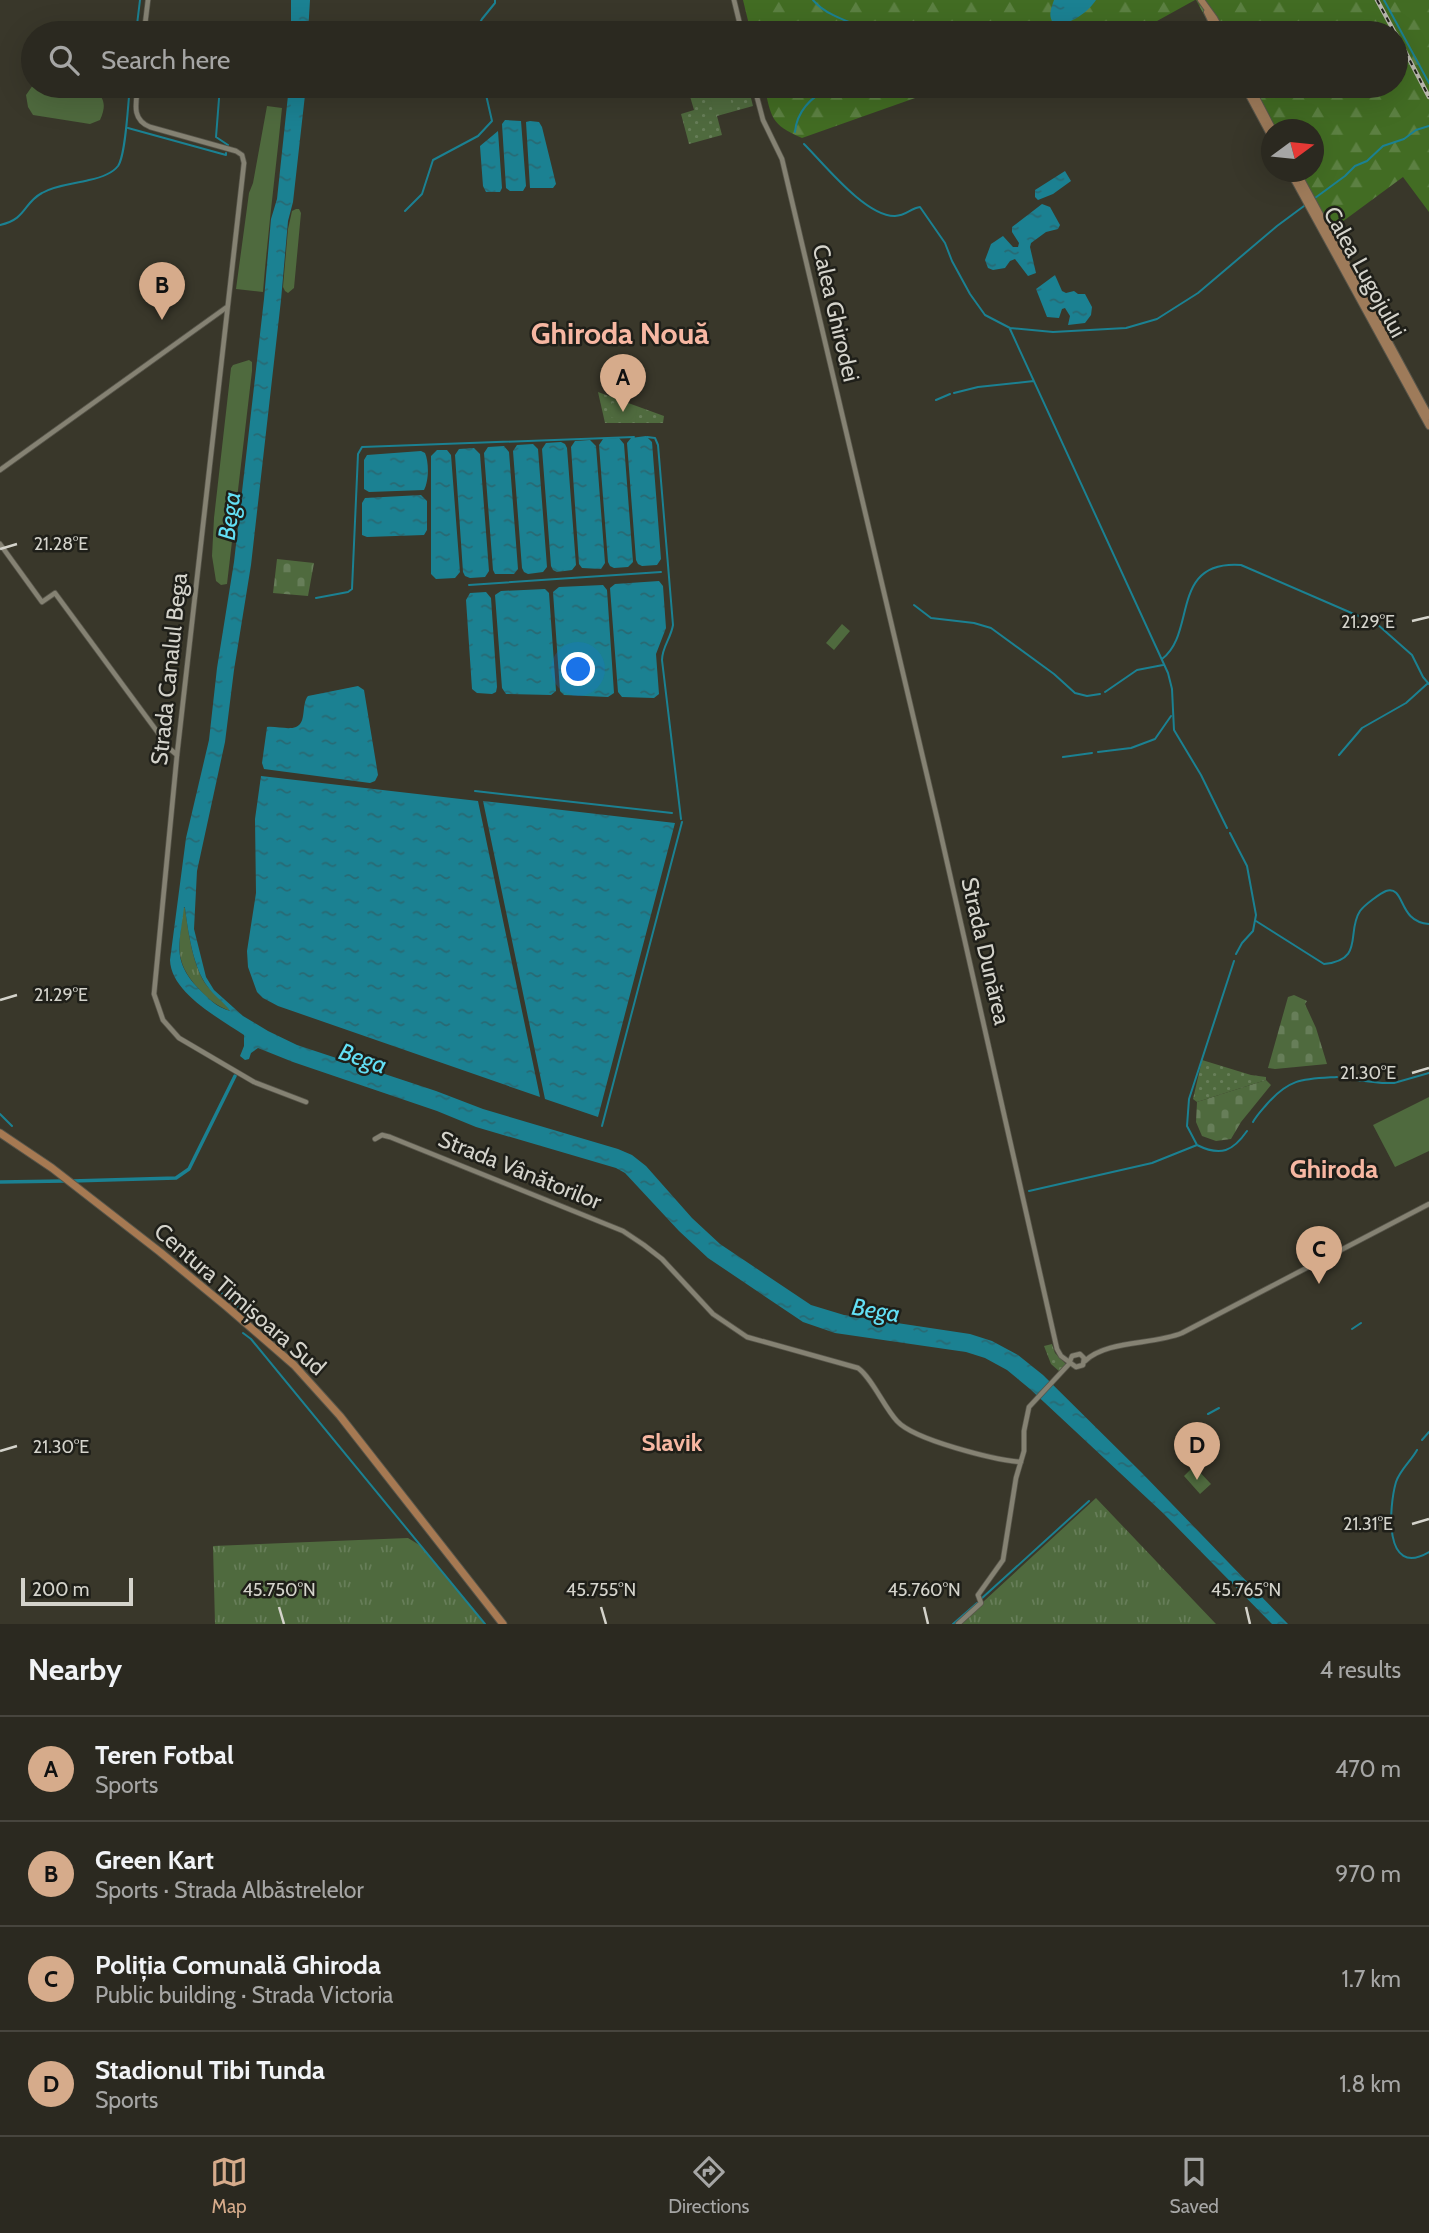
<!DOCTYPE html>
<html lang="en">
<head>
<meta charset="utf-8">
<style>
	:root { --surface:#2b2920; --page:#37352d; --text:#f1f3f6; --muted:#a6a6a5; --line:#47453e; --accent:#d6ab8b }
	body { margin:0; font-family:Cabin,sans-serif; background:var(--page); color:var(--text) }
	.compass { position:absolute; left:1261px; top:119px; width:63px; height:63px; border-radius:50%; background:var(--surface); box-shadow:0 7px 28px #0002; rotate:75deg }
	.scale { position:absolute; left:21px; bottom:18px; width:112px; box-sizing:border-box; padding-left:7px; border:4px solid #d4d3cb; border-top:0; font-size:19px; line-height:24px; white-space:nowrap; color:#d4d3cb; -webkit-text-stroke:5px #1f1f19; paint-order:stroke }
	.you { position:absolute; left:579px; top:670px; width:24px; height:24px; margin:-18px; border:5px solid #fff; border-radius:50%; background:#1a73e8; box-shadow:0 0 0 10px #1a73e833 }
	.badge { display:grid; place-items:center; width:46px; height:46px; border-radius:50%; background:var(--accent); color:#111; font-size:23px; font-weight:700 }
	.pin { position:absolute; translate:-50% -58px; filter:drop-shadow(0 2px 4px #0008) }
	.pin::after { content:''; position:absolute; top:37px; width:24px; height:21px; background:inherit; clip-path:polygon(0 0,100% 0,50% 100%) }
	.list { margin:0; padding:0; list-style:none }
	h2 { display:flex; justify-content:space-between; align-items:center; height:91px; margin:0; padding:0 28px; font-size:30px }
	h2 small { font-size:23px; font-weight:400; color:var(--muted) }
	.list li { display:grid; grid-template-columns:46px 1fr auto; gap:21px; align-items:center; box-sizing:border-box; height:105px; padding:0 28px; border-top:2px solid var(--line) }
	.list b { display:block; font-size:26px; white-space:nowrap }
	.list p { margin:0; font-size:23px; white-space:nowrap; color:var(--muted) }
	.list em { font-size:23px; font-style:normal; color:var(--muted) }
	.icon { flex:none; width:38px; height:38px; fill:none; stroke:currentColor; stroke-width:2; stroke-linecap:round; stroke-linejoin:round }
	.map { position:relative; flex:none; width:1429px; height:1624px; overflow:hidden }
	.search { position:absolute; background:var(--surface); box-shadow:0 7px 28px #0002; left:21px; right:21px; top:21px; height:77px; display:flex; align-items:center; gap:18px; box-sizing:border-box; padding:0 24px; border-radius:38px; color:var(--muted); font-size:26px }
	.sheet { height:511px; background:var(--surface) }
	nav { display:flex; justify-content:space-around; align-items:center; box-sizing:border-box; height:98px; border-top:2px solid var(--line); background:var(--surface); font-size:19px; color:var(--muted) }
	nav a { display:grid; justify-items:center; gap:4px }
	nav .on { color:var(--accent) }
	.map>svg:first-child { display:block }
	.grass { fill:url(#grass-tufts) }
	.forest { fill:url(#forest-firs) }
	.cemetery { fill:url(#cemetery-stones) }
	.park { fill:url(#park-dots) }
	.garden { fill:#4f6a3e }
	.water { fill:url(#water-ripples); fill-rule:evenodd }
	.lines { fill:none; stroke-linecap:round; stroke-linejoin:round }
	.stream { stroke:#1b8192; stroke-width:2 }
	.canal { stroke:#1b8192; stroke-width:3.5 }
	.tertiary-casing { stroke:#57554a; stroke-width:6 }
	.primary-casing { stroke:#57554a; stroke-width:8 }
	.trunk-casing { stroke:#57554a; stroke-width:9 }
	.tertiary { stroke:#858273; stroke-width:4.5 }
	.primary { stroke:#9e7b5a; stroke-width:6 }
	.trunk { stroke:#a67952; stroke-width:7 }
	.rail-casing { stroke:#b8b6ad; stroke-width:4.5 }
	.rail { stroke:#1f1f19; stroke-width:2; stroke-dasharray:5; stroke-linecap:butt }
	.ticks { fill:none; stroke:#d4d3cb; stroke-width:2.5 }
	.labels { text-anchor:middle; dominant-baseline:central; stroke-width:5; stroke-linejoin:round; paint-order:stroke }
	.street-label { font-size:23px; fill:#d4d3cb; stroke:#1f1f19 }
	.water-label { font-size:24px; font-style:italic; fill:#63e0f6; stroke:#1f1f19 }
	.neighbourhood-label { font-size:24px; font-weight:bold; fill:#f7b7a2; stroke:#1f1f19 }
	.quarter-label { font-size:26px; font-weight:bold; fill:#f7b7a2; stroke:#1f1f19 }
	.district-label { font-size:30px; font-weight:bold; fill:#f7b7a2; stroke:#1f1f19 }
	.ticks-label { font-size:18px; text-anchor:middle; fill:#d4d3cb; stroke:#1f1f19; stroke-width:5; stroke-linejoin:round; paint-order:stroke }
</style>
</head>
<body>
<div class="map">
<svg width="1429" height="1624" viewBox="0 0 1429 1624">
	<defs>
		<pattern id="grass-tufts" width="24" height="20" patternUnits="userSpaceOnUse" patternTransform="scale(1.75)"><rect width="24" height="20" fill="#4f6a3e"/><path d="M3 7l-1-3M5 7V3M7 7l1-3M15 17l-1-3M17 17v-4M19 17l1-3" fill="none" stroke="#677e59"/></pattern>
		<pattern id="forest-firs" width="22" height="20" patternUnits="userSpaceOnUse" patternTransform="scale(1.75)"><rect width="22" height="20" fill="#426c23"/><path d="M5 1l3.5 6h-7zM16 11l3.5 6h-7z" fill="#5c8042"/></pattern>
		<pattern id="cemetery-stones" width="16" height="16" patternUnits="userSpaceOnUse" patternTransform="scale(1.75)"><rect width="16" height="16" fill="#4f6a3e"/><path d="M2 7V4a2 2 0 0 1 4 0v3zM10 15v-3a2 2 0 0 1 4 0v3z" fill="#677e59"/></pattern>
		<pattern id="park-dots" width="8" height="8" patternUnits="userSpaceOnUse" patternTransform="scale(1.75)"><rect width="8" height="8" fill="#4f6a3e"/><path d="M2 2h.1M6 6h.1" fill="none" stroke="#677e59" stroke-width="1.8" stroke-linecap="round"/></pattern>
		<pattern id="water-ripples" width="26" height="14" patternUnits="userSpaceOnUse" patternTransform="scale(1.75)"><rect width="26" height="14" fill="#1b8192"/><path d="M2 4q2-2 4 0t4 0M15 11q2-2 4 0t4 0" fill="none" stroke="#286a74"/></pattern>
	</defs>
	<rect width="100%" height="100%" fill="#39372a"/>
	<!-- grass -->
	<path class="grass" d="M 183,908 L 185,908 C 188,931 193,969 208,987 C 215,996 225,1002 230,1011 C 217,1006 209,1000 199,989 C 172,960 180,944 183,908 Z
		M 1096,1498 L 1216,1624 L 959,1624 Z
		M 408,1538 L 421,1546 L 485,1624 L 215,1624 L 213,1546 Z"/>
	<!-- forest -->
	<path class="forest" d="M 743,0 L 1195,0 L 1157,21 L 1127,33 L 751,33 Z
		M 1196,0 L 1429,0 L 1429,212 L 1403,177 L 1327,233 L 1288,172 L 1314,172 L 1314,130 L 1272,130 L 1242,86 L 1396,86 L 1396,33 L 1214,33 Z
		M 764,86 L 949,86 L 802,138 C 770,124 772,118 764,86 Z"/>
	<!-- cemetery -->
	<path class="cemetery" d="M 277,559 L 314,563 L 308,596 L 273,593 Z
		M 1294,995 L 1307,1001 L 1305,1004 L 1316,1028 L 1327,1064 L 1275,1069 L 1268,1068 L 1288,997 Z
		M 1266,1080 L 1271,1085 L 1241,1122 L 1231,1139 L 1216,1141 L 1202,1136 L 1196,1122 L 1197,1102 Z"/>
	<!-- park -->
	<path class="park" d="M 687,86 L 748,86 L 753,106 L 717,116 L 722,135 L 689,144 L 681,114 L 694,110 Z
		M 598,392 L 664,416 L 663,423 L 605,423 Z
		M 1202,1060 L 1251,1075 L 1266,1077 L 1266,1080 L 1197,1102 L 1193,1099 Z
		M 1052,1344 L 1055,1353 L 1066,1364 L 1060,1372 L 1051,1364 L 1044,1346 Z"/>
	<!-- garden -->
	<path class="garden" d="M 33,85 C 56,88 120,77 100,120 L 90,124 L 33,115 L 28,107 L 26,95 Z
		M 688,86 L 725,86 L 710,90 L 711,95 L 692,100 Z
		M 729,92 L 733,110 L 715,115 L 710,97 Z
		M 267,106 L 282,108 C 276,169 268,230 263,292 L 236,289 L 249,193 L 253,183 Z
		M 296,209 L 299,209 L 301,213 L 294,288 L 288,293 L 285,291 L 283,287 L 288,229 L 292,211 Z
		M 249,360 L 252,362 L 252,371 L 227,584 L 221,585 L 216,581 L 212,556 L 214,518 L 231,368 L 233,365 Z
		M 612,403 L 637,408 L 635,422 L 609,417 Z
		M 842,624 L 850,631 L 834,650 L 826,643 Z
		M 1429,1097 L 1429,1151 L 1395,1167 L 1373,1125 Z
		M 1194,1466 L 1211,1484 L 1200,1494 L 1184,1476 Z"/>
	<!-- water -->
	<path class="water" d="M 291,0 L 310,0 L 308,33 L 291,33 Z
		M 1054,0 L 1096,0 C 1088,12 1069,27 1053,23 C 1048,15 1051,9 1054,0 Z
		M 289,86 L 306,86 L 293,202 L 288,221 L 281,300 L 251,565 L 234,670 L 225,742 L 197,871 L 194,929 L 206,977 L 214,990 L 243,1016 L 268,1031 L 297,1045 L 436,1091 L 483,1109 L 618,1149 L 632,1155 L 646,1166 L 692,1218 L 720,1244 L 811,1305 L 844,1315 L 970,1334 L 992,1341 L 1018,1355 L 1043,1375 L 1142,1473 L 1288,1624 L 1272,1624 L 1164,1514 L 1030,1389 L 1007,1370 L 985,1358 L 966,1352 L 835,1333 L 803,1322 L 708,1258 L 679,1231 L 625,1173 L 616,1168 L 476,1127 L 437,1111 L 293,1062 L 258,1048 L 251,1053 L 249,1059 L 245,1060 L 240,1056 L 244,1046 L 244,1035 C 219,1018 171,993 170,960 L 186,838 L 209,740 L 217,668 L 234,562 L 264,299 L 271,219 L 277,199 ZM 184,907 L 185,908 C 188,931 193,968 208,987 C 214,996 224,1002 230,1011 C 216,1007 209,999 199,989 C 171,960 180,944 184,907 Z
		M 505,120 L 521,121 L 526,186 L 523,191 L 510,191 L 506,188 L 502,124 Z
		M 530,121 L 539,122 L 542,127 L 556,184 L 553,188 L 530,188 L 526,122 Z
		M 498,131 L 502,188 L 500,192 L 486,192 L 483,186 L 480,146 Z
		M 1065,171 L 1071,181 L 1053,194 L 1038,200 L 1035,197 L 1035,190 Z
		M 1042,204 L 1050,207 L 1060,225 L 1058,229 L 1046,232 L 1031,243 L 1030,247 L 1036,273 L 1028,276 L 1015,259 L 1010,261 L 1005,268 L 993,270 L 988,268 L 985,260 L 991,244 L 1003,236 L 1013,247 L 1018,247 L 1019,243 L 1012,232 L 1012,227 Z
		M 1055,275 L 1062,291 L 1066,293 L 1074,291 L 1078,294 L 1085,294 L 1092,307 L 1091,315 L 1085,323 L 1068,325 L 1070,316 L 1065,308 L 1062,309 L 1059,318 L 1047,317 L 1036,289 Z
		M 646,436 L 652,442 L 661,559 L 657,565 L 642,566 L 638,564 L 636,560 L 627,443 L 631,438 Z
		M 619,438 L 624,444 L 633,562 L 628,567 L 614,568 L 610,566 L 608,562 L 599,445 L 603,439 Z
		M 590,440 L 596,446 L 605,563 L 601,569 L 582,568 L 579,564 L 571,447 L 575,441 Z
		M 561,442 L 565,444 L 567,448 L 576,565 L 572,570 L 557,572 L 553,570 L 551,566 L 542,449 L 546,443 Z
		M 533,444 L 538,449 L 547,567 L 543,572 L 528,574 L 524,572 L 522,568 L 513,451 L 517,445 Z
		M 504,446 L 509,452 L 518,569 L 514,574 L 495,574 L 493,570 L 484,453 L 488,447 Z
		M 474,448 L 480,454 L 489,571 L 485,577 L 470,578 L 465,576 L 463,572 L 455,455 L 459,449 Z
		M 437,450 L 447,450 L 451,455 L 460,572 L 455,578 L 436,579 L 431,574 L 431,456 Z
		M 421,451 L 425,453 C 429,462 429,481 424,490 L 369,492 L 364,489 L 364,460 L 367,455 Z
		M 421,495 L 427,501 L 427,530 L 424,535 L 367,537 L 362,535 L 362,503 L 365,498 Z
		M 659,581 L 663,586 L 666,628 L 656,654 L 659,694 L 654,698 L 622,697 L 618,692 L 610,588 L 615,584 Z
		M 603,585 L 607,590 L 614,693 L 608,697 L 564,695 L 560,691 L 553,592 L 559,587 Z
		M 545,589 L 549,593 L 556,691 L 551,695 L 506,694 L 502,688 L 495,595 L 501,591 Z
		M 486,592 L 491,598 L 497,687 L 496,692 L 492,694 L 477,693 L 472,689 L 466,600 L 470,593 Z
		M 358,686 L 364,690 L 378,775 L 375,781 L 370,783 L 264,769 L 262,763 L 267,727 C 276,726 288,730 296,727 C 307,723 301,704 308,696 Z
		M 261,776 L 478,801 L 540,1097 L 278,1006 L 263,998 L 257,992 L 248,967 L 247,951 L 256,893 L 255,819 Z
		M 483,801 L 675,823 L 598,1117 L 545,1099 Z"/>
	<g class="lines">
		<!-- stream -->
		<path class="stream" d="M 813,0 C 826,16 853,23 872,31 L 873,33
			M 1384,0 L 1429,83
			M 136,33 L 140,0
			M 474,33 L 482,19 L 495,3 L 495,0
			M 220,86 L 216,137 L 228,145
			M 128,128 L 226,155 L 226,153
			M 795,132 C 797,109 814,95 833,86
			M 804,144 C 824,164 866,217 895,216 C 906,216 911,208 920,207 L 945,243 L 952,261 L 970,294 L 985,315 L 1010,328 L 1053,332 L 1126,328 L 1157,319 L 1198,293 L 1277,226 L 1304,206
			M 1315,198 L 1345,176 L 1355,166 L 1367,161 L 1383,146 L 1404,139 L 1416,130 L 1429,126
			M 405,211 L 422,194 L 433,160 L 478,136 L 492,121 L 484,86
			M 0,225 C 27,219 23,203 42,193 C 55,185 74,184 89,180 C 99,178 111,175 118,166 C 126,155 128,102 130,86
			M 1010,329 L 1168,673 L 1172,689 L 1174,730 L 1201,775 L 1227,828
			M 954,393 L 978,387 L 1034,381
			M 936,400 L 950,394
			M 647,437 L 655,438 L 658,445 L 673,625 C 671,638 662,647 662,660 L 681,819
			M 469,585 L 661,572
			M 316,598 L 348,592 L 352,589 L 358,454 L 362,447 L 634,437
			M 914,605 L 931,618 L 974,623 L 991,628 L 1054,674 L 1075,693 L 1087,696 L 1100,694
			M 1162,659 C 1197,633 1169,560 1241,565 L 1377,624 L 1412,655 L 1423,677 L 1429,684
			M 1105,692 L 1137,670 L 1163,665
			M 1098,752 L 1131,748 L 1155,739 L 1171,716
			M 1339,755 L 1362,728 L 1406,703 L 1427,684
			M 1063,757 L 1092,753
			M 475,791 L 672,813
			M 1230,833 L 1247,866 L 1256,915 L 1253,931 L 1242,943 L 1236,954
			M 1256,921 L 1324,964 C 1365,960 1346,932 1360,911 C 1363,907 1368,903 1372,900 C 1376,897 1381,893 1386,891 C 1406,885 1397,922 1429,924
			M 1234,961 L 1189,1099 L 1187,1126 L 1197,1145 C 1221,1157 1233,1151 1247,1131
			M 1347,1079 L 1382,1083 L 1394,1083 L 1429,1073
			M 0,1114 L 12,1126
			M 1253,1122 C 1257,1115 1262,1110 1267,1104 C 1290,1078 1303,1079 1337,1077
			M 602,1126 L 682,822
			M 1029,1191 L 1152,1163 L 1197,1145
			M 220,1292 L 234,1302 L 244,1314
			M 1352,1329 L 1361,1323
			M 243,1333 L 251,1339 L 485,1624
			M 1208,1414 L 1219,1408
			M 1422,1440 L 1429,1432
			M 1417,1450 C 1411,1461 1400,1470 1396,1482 C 1389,1506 1383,1579 1429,1552
			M 981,1599 L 1089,1501
			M 953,1624 L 977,1603"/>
		<!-- canal -->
		<path class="canal" d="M 72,1181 L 176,1178 L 189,1169 L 235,1076
			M 0,1182 L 64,1181"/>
		<!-- tertiary casing -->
		<g class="tertiary-casing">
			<path id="tertiary" d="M 734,0 L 742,33
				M 144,33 L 148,0
				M 138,86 C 136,103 131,119 150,127 L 236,151 L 242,155 L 244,163 L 177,755 L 154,994 L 163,1020 L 179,1038 L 254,1082 L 306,1102
				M 754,86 L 763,120 L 782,159 L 938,822 L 1057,1349 L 1061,1356 L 1076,1367 L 1083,1365 L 1084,1358 L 1080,1354 L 1072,1356 L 1070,1361
				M 0,470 L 227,307
				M 0,544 L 42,602 L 55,593 L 170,749 L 177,755
				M 375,1139 L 382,1135 L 390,1137 L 623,1231 L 644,1245 L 662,1259 L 713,1314 L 747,1337 L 858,1368 C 872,1378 884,1407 897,1421 C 914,1440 995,1460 1021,1462
				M 1085,1361 C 1107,1340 1153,1345 1182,1333 L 1429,1204
				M 958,1624 L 981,1603 L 978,1595 L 1003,1560 L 1016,1478 L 1024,1451 L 1024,1431 L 1029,1407 L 1070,1363"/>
		</g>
		<!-- primary casing -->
		<g class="primary-casing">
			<path id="primary" d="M 1201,0 L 1214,18 L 1222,33
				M 1207,12 L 1217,33
				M 1244,86 L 1272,138
				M 1250,86 L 1273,130
				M 1290,172 L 1429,426
				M 1297,172 L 1429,416"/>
		</g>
		<!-- trunk casing -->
		<g class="trunk-casing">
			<path id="trunk" d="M 0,1133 L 52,1168 L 160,1252 L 227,1307 L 294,1365 L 340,1416 L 503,1624"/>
		</g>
		<!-- tertiary -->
		<use href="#tertiary" class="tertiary"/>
		<!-- primary -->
		<use href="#primary" class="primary"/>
		<!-- trunk -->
		<use href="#trunk" class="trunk"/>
		<!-- rail casing -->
		<g class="rail-casing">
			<path id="rail" d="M 1377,0 L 1395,33
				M 1396,34 L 1429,97"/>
		</g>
		<!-- rail -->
		<use href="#rail" class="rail"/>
	</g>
	<!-- ticks -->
	<path class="ticks" d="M 0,549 L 17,544M 1412,621 L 1429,617M 0,1000 L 17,995M 1412,1073 L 1429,1068M 0,1451 L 17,1446M 1412,1524 L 1429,1519M 279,1607 L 284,1624M 601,1607 L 606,1624M 924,1607 L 928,1624M 1246,1607 L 1250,1624"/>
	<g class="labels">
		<!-- street labels -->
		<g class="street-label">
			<text transform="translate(1365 272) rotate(61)">Calea Lugojului</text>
			<text transform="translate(836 313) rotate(77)">Calea Ghirodei</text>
			<text transform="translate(169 669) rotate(-84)">Strada Canalul Bega</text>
			<text transform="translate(986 951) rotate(77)">Strada Dunărea</text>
			<text transform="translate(520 1170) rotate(22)">Strada Vânătorilor</text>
			<text transform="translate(240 1299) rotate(41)">Centura Timișoara Sud</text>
		</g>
		<!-- water labels -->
		<g class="water-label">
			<text transform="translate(229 516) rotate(-83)">Bega</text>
			<text transform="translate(363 1058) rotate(19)">Bega</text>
			<text transform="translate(876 1310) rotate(9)">Bega</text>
		</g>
		<!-- neighbourhood labels -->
		<g class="neighbourhood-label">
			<text x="672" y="1442">Slavik</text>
		</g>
		<!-- quarter labels -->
		<g class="quarter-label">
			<text x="1334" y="1169">Ghiroda</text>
		</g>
		<!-- district labels -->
		<g class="district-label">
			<text x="620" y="333">Ghiroda Nouă</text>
		</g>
	</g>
	<g class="ticks-label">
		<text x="61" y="550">21.28°E</text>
		<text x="1368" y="628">21.29°E</text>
		<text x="61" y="1001">21.29°E</text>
		<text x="1368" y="1079">21.30°E</text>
		<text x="61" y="1453">21.30°E</text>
		<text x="1368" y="1530">21.31°E</text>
		<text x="279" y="1596">45.750°N</text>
		<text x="601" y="1596">45.755°N</text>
		<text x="924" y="1596">45.760°N</text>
		<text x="1246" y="1596">45.765°N</text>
	</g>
</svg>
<svg class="compass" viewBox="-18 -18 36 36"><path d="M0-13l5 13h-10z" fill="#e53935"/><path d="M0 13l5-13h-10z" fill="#a6a6a5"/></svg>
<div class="scale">200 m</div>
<div class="you"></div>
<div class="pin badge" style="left:623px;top:412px">A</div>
<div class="pin badge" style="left:162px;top:320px">B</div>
<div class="pin badge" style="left:1319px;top:1284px">C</div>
<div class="pin badge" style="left:1197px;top:1480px">D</div>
<div class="search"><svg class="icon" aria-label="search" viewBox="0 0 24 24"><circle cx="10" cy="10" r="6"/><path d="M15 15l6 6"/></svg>Search here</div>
</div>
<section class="sheet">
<h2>Nearby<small>4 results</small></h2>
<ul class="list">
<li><span class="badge">A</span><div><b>Teren Fotbal</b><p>Sports</p></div><em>470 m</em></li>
<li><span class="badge">B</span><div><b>Green Kart</b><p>Sports · Strada Albăstrelelor</p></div><em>970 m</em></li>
<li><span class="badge">C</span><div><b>Poliția Comunală Ghiroda</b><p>Public building · Strada Victoria</p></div><em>1.7 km</em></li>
<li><span class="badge">D</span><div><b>Stadionul Tibi Tunda</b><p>Sports</p></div><em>1.8 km</em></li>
</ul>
</section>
<nav>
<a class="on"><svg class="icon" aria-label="map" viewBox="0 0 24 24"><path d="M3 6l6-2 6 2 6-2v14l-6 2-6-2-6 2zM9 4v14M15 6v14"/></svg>Map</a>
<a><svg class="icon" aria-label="directions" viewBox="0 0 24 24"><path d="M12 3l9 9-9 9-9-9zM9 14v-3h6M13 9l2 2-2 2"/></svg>Directions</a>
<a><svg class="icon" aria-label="saved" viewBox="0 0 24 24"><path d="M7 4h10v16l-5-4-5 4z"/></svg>Saved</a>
</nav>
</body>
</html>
